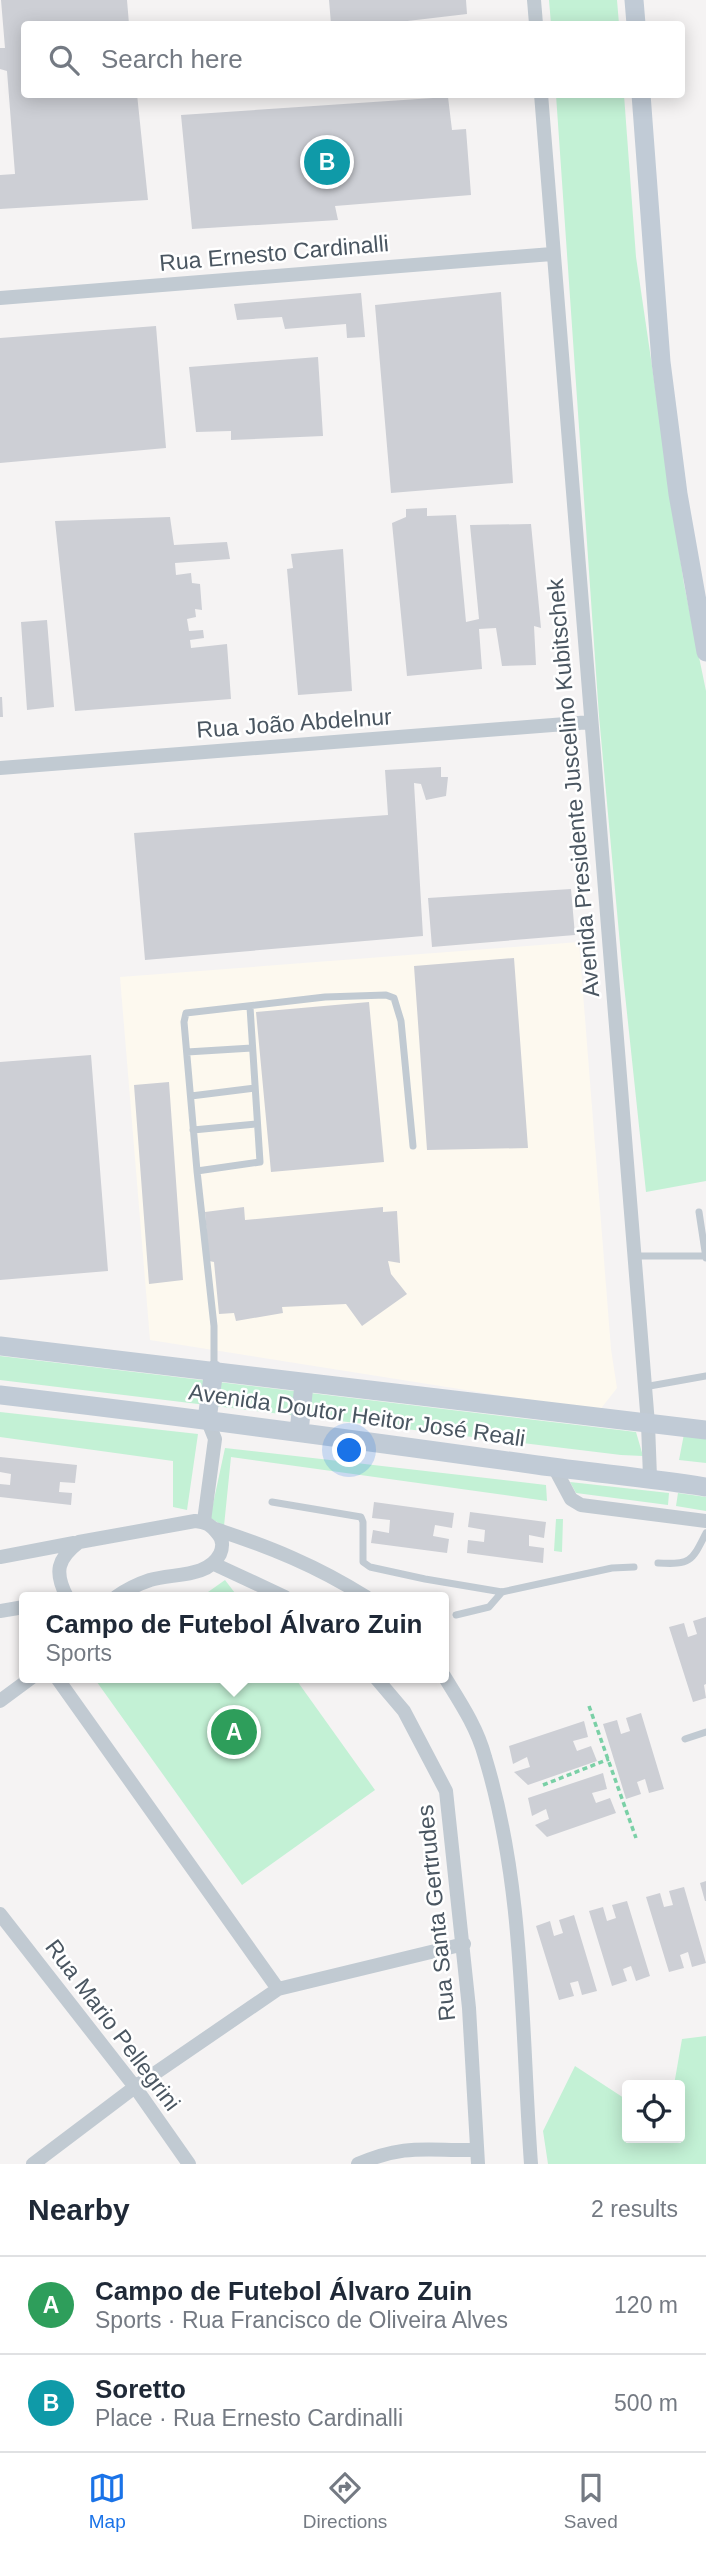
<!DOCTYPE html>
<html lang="en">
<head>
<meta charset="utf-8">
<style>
	:root { --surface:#fff; --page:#f6f6f7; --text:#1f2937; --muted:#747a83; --line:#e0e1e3; --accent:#1a73e8 }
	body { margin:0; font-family:Helvetica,sans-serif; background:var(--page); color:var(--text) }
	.controls { position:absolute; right:21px; bottom:21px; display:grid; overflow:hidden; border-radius:7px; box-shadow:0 4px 18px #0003 }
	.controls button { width:63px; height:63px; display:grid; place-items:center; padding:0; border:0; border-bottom:2px solid var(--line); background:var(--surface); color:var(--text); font:35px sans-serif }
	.you { position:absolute; left:350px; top:1451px; width:24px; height:24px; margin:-18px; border:5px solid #fff; border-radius:50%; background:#1a73e8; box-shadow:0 0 0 10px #1a73e833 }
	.badge { display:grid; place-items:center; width:46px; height:46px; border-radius:50%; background:var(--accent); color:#fff; font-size:23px; font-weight:700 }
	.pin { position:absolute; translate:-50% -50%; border:4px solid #fff; box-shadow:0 2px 7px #0006 }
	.popup { position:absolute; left:19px; top:1592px; width:430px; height:91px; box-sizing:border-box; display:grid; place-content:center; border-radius:7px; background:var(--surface); filter:drop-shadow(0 2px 5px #0005); font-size:23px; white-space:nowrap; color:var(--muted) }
	.popup b { font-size:26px; color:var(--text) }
	.popup::after { content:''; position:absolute; left:50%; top:100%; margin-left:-14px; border:14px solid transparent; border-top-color:var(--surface) }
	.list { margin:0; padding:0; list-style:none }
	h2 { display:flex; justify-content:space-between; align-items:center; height:91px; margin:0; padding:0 28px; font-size:30px }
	h2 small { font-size:23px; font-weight:400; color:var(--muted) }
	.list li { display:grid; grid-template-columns:46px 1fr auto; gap:21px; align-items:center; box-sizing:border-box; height:98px; padding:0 28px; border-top:2px solid var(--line) }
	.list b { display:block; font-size:26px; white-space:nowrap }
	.list p { margin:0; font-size:23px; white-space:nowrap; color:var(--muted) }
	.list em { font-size:23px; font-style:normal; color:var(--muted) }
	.icon { flex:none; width:38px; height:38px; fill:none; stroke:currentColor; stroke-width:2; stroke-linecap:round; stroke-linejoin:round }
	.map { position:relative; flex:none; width:706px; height:2164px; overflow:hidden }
	.search { position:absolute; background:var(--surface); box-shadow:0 4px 18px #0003; left:21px; right:21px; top:21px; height:77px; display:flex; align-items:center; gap:18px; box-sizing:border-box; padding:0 24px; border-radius:7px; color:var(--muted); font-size:26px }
	.sheet { height:287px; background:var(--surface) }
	nav { display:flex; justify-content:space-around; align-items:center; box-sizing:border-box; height:98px; border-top:2px solid var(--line); background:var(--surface); font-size:19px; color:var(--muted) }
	nav a { display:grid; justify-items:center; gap:4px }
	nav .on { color:var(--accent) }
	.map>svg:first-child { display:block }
	.commercial { fill:#fdf9ef }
	.green { fill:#c3f1d5 }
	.building { fill:#cdcfd5 }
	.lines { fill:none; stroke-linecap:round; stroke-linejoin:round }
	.path { stroke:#7ad0a6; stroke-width:3.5; stroke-dasharray:5 3.5; stroke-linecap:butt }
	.service { stroke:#c1cad2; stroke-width:7 }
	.minor { stroke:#c1cad2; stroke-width:14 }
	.secondary { stroke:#c1cbd6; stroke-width:19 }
	.labels { text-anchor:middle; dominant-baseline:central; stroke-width:5; stroke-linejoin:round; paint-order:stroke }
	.street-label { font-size:23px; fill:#4a5661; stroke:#fff }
</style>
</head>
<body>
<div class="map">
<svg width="706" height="2164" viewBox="0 0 706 2164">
	<rect width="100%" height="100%" fill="#f5f3f3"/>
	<!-- commercial -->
	<path class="commercial" d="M 579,942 L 611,1349 L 617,1388 L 599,1411 L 150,1340 L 120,977 Z"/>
	<!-- green -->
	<path class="green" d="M 549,0 L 617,0 L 619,24 L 551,24 Z
		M 556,95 L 624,95 L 636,257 L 684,584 L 706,691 L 706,1181 L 646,1192 L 622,966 L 599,716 Z
		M 0,1356 L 636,1432 L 643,1456 L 621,1455 L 0,1380 Z
		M 0,1412 L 198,1434 L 187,1510 L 173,1507 L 173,1461 L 0,1437 Z
		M 684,1434 L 706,1437 L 706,1463 L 679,1460 Z
		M 225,1448 L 546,1485 L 547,1501 L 231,1457 L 224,1526 L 210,1518 Z
		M 570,1482 L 669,1493 L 668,1505 L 576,1493 Z
		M 678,1493 L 706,1497 L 706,1511 L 676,1506 Z
		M 556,1519 L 563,1519 L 562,1552 L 554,1551 Z
		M 225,1580 L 238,1597 L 201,1597 Z
		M 94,1678 L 295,1678 L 375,1790 L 242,1885 Z
		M 706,2036 L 706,2164 L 548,2164 L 543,2131 L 575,2066 L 627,2100 L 627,2138 L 680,2138 L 680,2085 L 674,2085 L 682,2039 Z"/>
	<!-- building -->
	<path class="building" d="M 1,0 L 127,0 L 129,24 L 24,24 L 24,94 L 137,94 L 148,200 L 0,209 L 0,175 L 15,174 L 7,71 L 0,69 L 0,48 L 5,48 Z
		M 329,0 L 466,0 L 467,14 L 382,24 L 331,24 Z
		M 448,97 L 452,130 L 466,129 L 471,195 L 335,206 L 338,220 L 192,229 L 181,115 Z
		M 501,292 L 513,483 L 391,493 L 375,305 Z
		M 361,293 L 365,337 L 347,338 L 346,324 L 285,329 L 282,317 L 237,320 L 234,304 Z
		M 156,326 L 166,448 L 0,463 L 0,338 Z
		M 318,357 L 323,436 L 231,440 L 231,431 L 196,432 L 189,367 Z
		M 427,508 L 427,516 L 456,515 L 466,622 L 479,619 L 470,525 L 531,524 L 541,628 L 534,626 L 536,665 L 502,666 L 496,628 L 479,629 L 482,669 L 407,676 L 392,523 L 406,517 L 406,509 Z
		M 170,517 L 174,545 L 227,542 L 230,559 L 175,563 L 176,575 L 191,573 L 192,583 L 200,584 L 202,610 L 195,609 L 196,617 L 187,619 L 189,631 L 203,630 L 204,638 L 190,640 L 191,648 L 227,644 L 231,699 L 75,711 L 55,521 Z
		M 343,549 L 352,691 L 298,695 L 287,569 L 293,568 L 291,554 Z
		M 47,620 L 54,707 L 27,710 L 21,622 Z
		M 0,697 L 2,697 L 3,717 L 0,717 Z
		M 441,767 L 441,777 L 448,777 L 446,796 L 426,800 L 421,784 L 414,783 L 423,936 L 145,960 L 134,833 L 388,815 L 385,770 Z
		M 571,889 L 575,935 L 432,947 L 428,898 Z
		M 514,958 L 528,1148 L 427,1150 L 414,966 Z
		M 369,1002 L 384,1162 L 271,1172 L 256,1012 Z
		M 91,1055 L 108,1271 L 0,1280 L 0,1062 Z
		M 169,1082 L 183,1280 L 149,1284 L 134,1085 Z
		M 244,1207 L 245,1220 L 383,1207 L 383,1212 L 397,1211 L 400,1263 L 388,1261 L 391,1274 L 407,1294 L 362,1326 L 346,1304 L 282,1307 L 283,1313 L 236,1321 L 234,1313 L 219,1314 L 214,1262 L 209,1261 L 205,1212 Z
		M 0,1457 L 77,1465 L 75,1483 L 60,1482 L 59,1492 L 72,1493 L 71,1505 L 0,1497 L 0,1484 L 10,1485 L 11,1474 L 0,1472 Z
		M 374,1502 L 454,1513 L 452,1528 L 435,1525 L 433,1536 L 449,1539 L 447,1553 L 371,1543 L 373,1530 L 389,1533 L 390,1520 L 372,1518 Z
		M 470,1512 L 546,1522 L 544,1538 L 529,1535 L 529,1546 L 544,1548 L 543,1563 L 467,1553 L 468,1540 L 484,1542 L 485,1530 L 468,1527 Z
		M 706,1617 L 706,1684 L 704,1685 L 706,1698 L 693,1702 L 669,1627 L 684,1623 L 688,1637 L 697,1634 L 693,1621 Z
		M 641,1713 L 664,1789 L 649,1793 L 645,1779 L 637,1782 L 641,1794 L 626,1799 L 603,1724 L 617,1720 L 621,1734 L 630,1731 L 626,1718 Z
		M 584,1721 L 588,1737 L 573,1741 L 577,1751 L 591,1746 L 597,1761 L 528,1785 L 514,1772 L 530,1767 L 527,1757 L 513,1764 L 509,1746 Z
		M 603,1773 L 607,1789 L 592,1793 L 596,1803 L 610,1798 L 616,1813 L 547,1837 L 535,1825 L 549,1819 L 546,1809 L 532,1816 L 528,1798 Z
		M 706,1881 L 706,1901 L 705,1901 L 700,1883 Z
		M 684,1887 L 706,1963 L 692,1967 L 688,1952 L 680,1955 L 684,1968 L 669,1972 L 646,1897 L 660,1893 L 664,1907 L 673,1905 L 669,1891 Z
		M 627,1901 L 650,1976 L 636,1981 L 631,1966 L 623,1969 L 627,1981 L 612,1986 L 589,1911 L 603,1907 L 607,1921 L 616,1918 L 612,1905 Z
		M 574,1915 L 597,1991 L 582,1995 L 578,1981 L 570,1983 L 574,1996 L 559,2000 L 536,1926 L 550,1921 L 554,1936 L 563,1933 L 559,1920 Z"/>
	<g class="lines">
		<!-- path -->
		<path class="path" d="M 589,1706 L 636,1838
			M 543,1785 L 609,1759"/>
		<!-- service -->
		<path class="service" d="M 187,1052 L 252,1048
			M 191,1096 L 255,1088
			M 193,1130 L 257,1124
			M 197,1171 L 260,1162 L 250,1007
			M 699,1212 L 706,1258
			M 634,1256 L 706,1256
			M 214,1367 L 214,1326 L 197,1171 L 184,1022 L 186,1013 L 325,997 L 386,995 L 394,998 L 401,1021 L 413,1146
			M 644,1387 L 706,1376
			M 272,1502 L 361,1517 L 363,1522 L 363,1562 L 370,1567 L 425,1579 L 502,1592 L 612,1568 L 634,1567
			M 658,1563 C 691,1565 692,1561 706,1533
			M 456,1615 L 489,1607 L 502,1592
			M 685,1739 L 706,1732"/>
		<!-- minor -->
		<path class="minor" d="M 534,0 L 536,24
			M 541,94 L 648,1424 L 650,1477
			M 0,298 L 552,254
			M 0,768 L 591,722
			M 554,1467 L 571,1499 L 581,1505 L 706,1521
			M 204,1521 L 215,1439 L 207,1419
			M 215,1529 C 270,1547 317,1566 366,1597
			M 0,1557 L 74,1543
			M 214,1564 L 285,1597
			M 67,1597 C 54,1572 57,1559 79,1542 L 195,1521 C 207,1522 211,1525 218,1534 C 223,1539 223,1547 220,1554 C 208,1578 173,1573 150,1580 C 138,1584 126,1590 116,1597
			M 0,1611 L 24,1607
			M 444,1676 C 460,1702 477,1727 485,1757 C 525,1888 521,2028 531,2164
			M 57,1678 L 278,1989
			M 376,1678 L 404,1711 L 446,1791 L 469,2008 L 478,2164
			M 0,1701 L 31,1678
			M 0,1914 L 135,2087 L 189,2164
			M 33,2164 L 135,2087 L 278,1989 L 464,1944
			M 358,2164 C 406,2143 428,2151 476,2150"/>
		<!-- secondary -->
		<path class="secondary" d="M 634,0 L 636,24
			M 641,94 L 661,362 L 678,494 L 706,652
			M 0,1346 L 706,1430
			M 0,1395 C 180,1416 358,1440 537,1465 C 594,1473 650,1478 706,1487
			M 207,1419 L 214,1370
			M 299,1432 L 304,1384"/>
	</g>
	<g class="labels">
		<!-- street labels -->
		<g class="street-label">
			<text transform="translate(274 253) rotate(-5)">Rua Ernesto Cardinalli</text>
			<text transform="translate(294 723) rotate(-4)">Rua João Abdelnur</text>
			<text transform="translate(573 788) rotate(-95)">Avenida Presidente Juscelino Kubitschek</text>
			<text transform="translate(357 1415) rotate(8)">Avenida Doutor Heitor José Reali</text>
			<text transform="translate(436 1913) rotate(-96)">Rua Santa Gertrudes</text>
			<text transform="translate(113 2025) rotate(53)">Rua Mario Pellegrini</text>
		</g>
	</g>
</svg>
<div class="controls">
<button><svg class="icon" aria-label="locate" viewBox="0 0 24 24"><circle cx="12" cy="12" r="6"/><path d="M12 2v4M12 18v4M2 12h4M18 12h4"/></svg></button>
</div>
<div class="you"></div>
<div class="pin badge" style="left:234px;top:1732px;background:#2e9e5b">A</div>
<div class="popup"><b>Campo de Futebol Álvaro Zuin</b>Sports</div>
<div class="pin badge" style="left:327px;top:162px;background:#0f9aa8">B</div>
<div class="search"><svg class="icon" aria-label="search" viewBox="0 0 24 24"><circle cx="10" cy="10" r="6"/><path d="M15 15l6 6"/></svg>Search here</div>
</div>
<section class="sheet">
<h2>Nearby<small>2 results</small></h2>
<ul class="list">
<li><span class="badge" style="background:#2e9e5b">A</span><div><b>Campo de Futebol Álvaro Zuin</b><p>Sports · Rua Francisco de Oliveira Alves</p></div><em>120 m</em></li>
<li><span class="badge" style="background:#0f9aa8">B</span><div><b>Soretto</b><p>Place · Rua Ernesto Cardinalli</p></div><em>500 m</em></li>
</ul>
</section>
<nav>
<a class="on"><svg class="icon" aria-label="map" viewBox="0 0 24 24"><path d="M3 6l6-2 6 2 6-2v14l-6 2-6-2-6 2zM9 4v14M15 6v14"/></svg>Map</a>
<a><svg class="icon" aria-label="directions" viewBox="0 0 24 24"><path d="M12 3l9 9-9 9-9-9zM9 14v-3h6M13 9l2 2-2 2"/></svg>Directions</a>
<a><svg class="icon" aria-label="saved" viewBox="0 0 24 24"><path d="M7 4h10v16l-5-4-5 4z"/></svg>Saved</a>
</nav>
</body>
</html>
